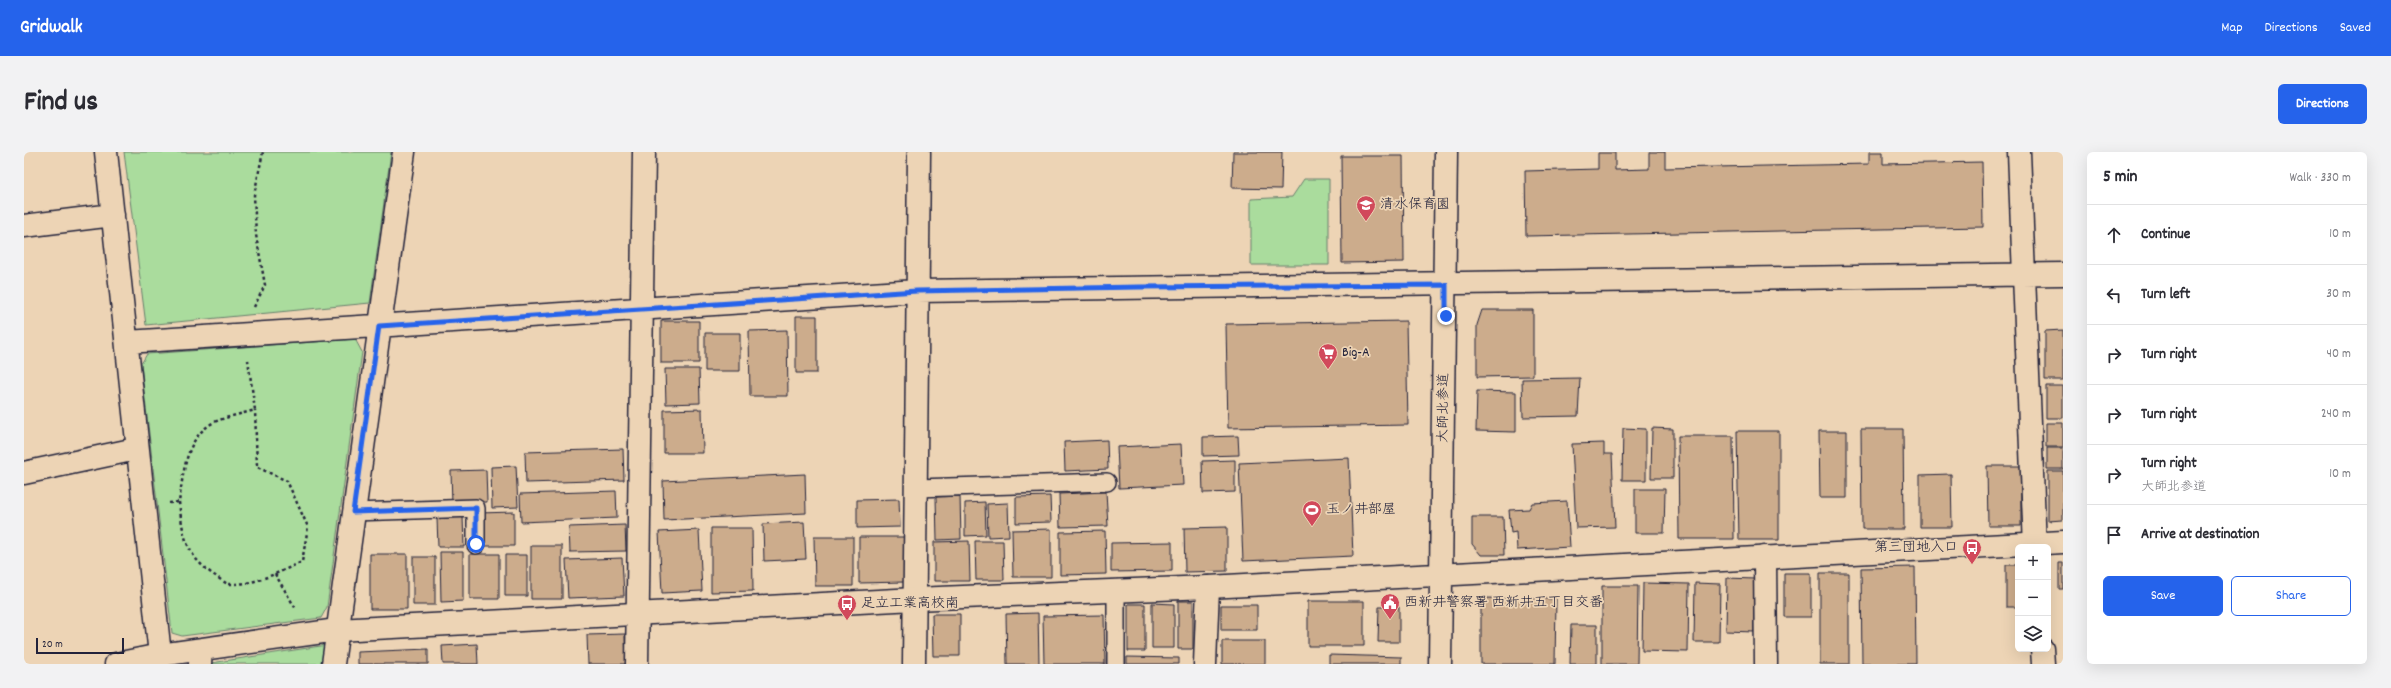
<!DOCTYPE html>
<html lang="en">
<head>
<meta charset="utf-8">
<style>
	:root { --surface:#fff; --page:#f2f2f3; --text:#2b2b33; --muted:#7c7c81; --line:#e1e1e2; --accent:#2563eb }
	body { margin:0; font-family:Dekko,"Klee One",sans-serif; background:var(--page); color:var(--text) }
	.controls { position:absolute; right:12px; bottom:12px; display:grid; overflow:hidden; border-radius:6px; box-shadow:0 4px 16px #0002 }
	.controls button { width:36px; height:36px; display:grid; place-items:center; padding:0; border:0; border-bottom:1px solid var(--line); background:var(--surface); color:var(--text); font:20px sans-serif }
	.scale { position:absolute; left:12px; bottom:10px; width:88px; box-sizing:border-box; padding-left:4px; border:2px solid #22223b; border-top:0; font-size:11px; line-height:14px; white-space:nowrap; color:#22223b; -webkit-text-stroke:3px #edd4b5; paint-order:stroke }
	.stop { position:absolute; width:12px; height:12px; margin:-9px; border:3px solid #2563eb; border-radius:50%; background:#fff }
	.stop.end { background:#2563eb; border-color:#fff; box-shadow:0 1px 4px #0008 }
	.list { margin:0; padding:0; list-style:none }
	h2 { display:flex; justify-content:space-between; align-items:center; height:52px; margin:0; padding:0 16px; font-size:17px }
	h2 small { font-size:13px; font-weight:400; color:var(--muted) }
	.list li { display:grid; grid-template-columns:26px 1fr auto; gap:12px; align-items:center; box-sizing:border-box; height:60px; padding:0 16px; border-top:1px solid var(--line) }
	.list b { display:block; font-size:15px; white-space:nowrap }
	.list p { margin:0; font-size:13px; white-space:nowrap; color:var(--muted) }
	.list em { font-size:13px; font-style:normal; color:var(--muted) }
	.actions { display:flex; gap:8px; padding:12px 16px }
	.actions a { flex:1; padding:9px 0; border:1px solid var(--accent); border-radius:6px; text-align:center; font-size:14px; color:var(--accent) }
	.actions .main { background:var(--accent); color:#fff }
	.icon { flex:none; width:22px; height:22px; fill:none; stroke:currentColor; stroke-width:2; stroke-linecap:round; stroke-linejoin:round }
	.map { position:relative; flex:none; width:2039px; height:512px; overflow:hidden; border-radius:6px }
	header { display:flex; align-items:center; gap:24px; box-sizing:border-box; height:56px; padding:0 20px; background:var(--accent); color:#fff }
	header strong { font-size:19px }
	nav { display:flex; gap:22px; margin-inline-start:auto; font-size:14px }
	.intro { display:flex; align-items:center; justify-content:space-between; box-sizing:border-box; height:96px; padding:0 24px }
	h1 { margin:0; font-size:28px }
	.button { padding:10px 18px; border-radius:6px; background:var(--accent); color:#fff; font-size:14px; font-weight:700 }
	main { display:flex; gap:24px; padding:0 24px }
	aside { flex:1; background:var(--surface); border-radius:6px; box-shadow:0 4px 16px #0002 }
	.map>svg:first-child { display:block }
	.green { fill:#aadc9d; stroke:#667f6c }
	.building { fill:#ccac8c; stroke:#22223b }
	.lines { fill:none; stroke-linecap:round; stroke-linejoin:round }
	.service-casing { stroke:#22223b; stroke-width:20 }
	.minor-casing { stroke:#22223b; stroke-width:25 }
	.tertiary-casing { stroke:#22223b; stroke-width:25 }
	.path { stroke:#22223b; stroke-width:2.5; stroke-dasharray:3 3; stroke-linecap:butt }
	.service { stroke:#edd4b5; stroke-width:17 }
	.minor { stroke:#edd4b5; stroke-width:22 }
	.tertiary { stroke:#edd4b5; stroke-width:22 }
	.route { stroke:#2563eb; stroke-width:5 }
	.labels { text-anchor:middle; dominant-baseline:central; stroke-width:3.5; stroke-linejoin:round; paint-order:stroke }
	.poi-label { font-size:14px; fill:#22223b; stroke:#edd4b5; text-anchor:start }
	.street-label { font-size:14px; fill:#22223b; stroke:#edd4b5 }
</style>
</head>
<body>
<header>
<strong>Gridwalk</strong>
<nav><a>Map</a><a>Directions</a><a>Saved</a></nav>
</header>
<div class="intro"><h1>Find us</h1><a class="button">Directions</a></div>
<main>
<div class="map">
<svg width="2039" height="512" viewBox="0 0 2039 512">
	<rect width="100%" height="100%" fill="#edd4b5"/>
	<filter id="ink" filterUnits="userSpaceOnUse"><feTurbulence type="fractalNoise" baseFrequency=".025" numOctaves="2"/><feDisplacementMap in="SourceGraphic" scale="8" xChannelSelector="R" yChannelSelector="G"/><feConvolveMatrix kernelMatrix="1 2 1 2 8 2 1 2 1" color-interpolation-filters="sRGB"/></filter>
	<g filter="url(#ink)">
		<!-- green -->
		<path class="green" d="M 100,0 L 367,0 L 346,151 L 122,173 Z
			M 1280,27 L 1305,27 L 1305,113 L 1227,113 L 1227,47 L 1268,45 Z
			M 331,187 L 338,200 L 303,455 L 297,466 L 158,484 L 148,481 L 117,212 L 123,202 Z
			M 303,493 L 300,512 L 187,512 L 187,511 Z"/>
		<!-- building -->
		<path class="building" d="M 1209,0 L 1258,0 L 1257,37 L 1208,36 Z
			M 1625,0 L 1641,0 L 1641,16 L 1845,12 L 1845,0 L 1859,0 L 1859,12 L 1958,10 L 1959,75 L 1502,84 L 1501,19 L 1574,17 L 1574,1 L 1591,1 L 1591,18 L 1625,17 Z
			M 1317,4 L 1379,4 L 1380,110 L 1318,111 Z
			M 1458,158 L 1509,158 L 1509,224 L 1453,225 L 1453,173 Z
			M 772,164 L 793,164 L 793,221 L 772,221 Z
			M 637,169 L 675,169 L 675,211 L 637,211 Z
			M 1382,169 L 1384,273 L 1204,276 L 1202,172 Z
			M 763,178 L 764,244 L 726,244 L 725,179 Z
			M 2039,178 L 2039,228 L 2021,228 L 2021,179 Z
			M 681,181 L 716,181 L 716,219 L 681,219 Z
			M 641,217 L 675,217 L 676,251 L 642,252 Z
			M 1556,226 L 1554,264 L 1499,265 L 1498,227 Z
			M 2022,234 L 2039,234 L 2039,266 L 2022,266 Z
			M 1453,239 L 1492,240 L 1492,280 L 1452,279 Z
			M 678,257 L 679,301 L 640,301 L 640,258 Z
			M 2022,271 L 2039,271 L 2039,295 L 2022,295 Z
			M 1599,276 L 1622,277 L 1622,328 L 1598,328 Z
			M 1628,276 L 1649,277 L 1649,326 L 1627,326 Z
			M 1837,277 L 1879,277 L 1880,377 L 1838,377 Z
			M 1713,279 L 1755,279 L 1755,388 L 1715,388 Z
			M 1795,279 L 1823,279 L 1823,346 L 1796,346 Z
			M 1214,284 L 1215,303 L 1179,304 L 1179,285 Z
			M 1654,284 L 1709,284 L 1710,387 L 1655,387 Z
			M 1083,288 L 1084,317 L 1041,319 L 1040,290 Z
			M 1580,291 L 1580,302 L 1588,302 L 1591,375 L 1552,376 L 1548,292 Z
			M 1157,292 L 1159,333 L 1095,336 L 1093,295 Z
			M 2023,296 L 2039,296 L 2039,317 L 2023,317 Z
			M 599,297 L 600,328 L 502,331 L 501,300 Z
			M 1325,306 L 1329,404 L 1219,409 L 1215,311 Z
			M 1211,308 L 1211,340 L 1179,341 L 1178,309 Z
			M 492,314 L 494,355 L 468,356 L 467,315 Z
			M 1963,314 L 1997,314 L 1997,374 L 1964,374 Z
			M 462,318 L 463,350 L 428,351 L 427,319 Z
			M 2024,319 L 2039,319 L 2039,368 L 2024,369 Z
			M 781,322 L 782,361 L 640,368 L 639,329 Z
			M 1927,322 L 1928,375 L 1896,375 L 1896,323 Z
			M 1611,337 L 1641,337 L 1640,381 L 1611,381 Z
			M 592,339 L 593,366 L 497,370 L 496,342 Z
			M 1082,340 L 1084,374 L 1036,375 L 1035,342 Z
			M 936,344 L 937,387 L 913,388 L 912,345 Z
			M 1026,344 L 1027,370 L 992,371 L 992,345 Z
			M 875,347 L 876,375 L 833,376 L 833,348 Z
			M 1543,349 L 1546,395 L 1493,398 L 1492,380 L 1487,381 L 1485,358 L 1505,357 L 1508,351 Z
			M 961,350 L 962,383 L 941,384 L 941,351 Z
			M 984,351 L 985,384 L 964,385 L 963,352 Z
			M 490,360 L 490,394 L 456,394 L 455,361 Z
			M 439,365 L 440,395 L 414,395 L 413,366 Z
			M 1448,365 L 1479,365 L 1480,403 L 1457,403 L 1448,392 Z
			M 780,370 L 782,407 L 740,409 L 739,372 Z
			M 601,373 L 602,399 L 546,400 L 545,375 Z
			M 1203,375 L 1203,419 L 1161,420 L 1160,376 Z
			M 687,376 L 728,376 L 729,439 L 687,440 Z
			M 1027,377 L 1027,425 L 989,425 L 988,378 Z
			M 675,378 L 678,439 L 638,441 L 635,380 Z
			M 1081,379 L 1082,422 L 1036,423 L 1036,380 Z
			M 790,385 L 829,385 L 829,434 L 791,434 Z
			M 835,385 L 880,385 L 880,430 L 835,431 Z
			M 945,389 L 946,429 L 910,429 L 910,390 Z
			M 951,389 L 979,389 L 980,428 L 952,428 Z
			M 1148,390 L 1148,419 L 1087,420 L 1087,391 Z
			M 507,394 L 538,394 L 538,447 L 507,447 Z
			M 416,400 L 439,400 L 439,449 L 417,450 Z
			M 346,402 L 383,402 L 383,457 L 346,457 Z
			M 446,402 L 475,402 L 475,447 L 446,447 Z
			M 481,403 L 503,403 L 503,444 L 481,444 Z
			M 389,405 L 411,405 L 411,453 L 389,453 Z
			M 598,406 L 600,444 L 544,446 L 542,408 Z
			M 2035,411 L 2039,411 L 2039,437 L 2035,437 Z
			M 1982,413 L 1994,413 L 1994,455 L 1982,455 Z
			M 1891,415 L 1892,512 L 1838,512 L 1837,416 Z
			M 1760,421 L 1787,421 L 1787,465 L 1760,465 Z
			M 1796,421 L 1825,421 L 1825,512 L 1796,512 Z
			M 1703,426 L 1730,427 L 1730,480 L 1702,479 Z
			M 1619,431 L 1665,432 L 1664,500 L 1618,499 Z
			M 1671,431 L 1696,432 L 1695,490 L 1670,490 Z
			M 1578,434 L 1614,434 L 1613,512 L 1578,512 Z
			M 1457,446 L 1532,447 L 1531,512 L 1457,512 Z
			M 1154,449 L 1169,449 L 1169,497 L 1154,497 Z
			M 1284,449 L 1340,449 L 1340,494 L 1284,494 Z
			M 1128,451 L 1150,452 L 1150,496 L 1128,496 Z
			M 1104,452 L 1121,452 L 1121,499 L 1104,499 Z
			M 1197,453 L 1233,453 L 1233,478 L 1197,478 Z
			M 1355,455 L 1375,455 L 1375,490 L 1354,490 Z
			M 1014,461 L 1015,512 L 983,512 L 982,462 Z
			M 908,462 L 936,462 L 936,504 L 909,504 Z
			M 1080,463 L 1081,512 L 1020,512 L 1019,464 Z
			M 1547,473 L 1573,473 L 1573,512 L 1546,512 Z
			M 601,482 L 602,512 L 564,512 L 563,483 Z
			M 1198,489 L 1241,489 L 1241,512 L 1198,512 Z
			M 453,492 L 454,512 L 419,512 L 418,494 Z
			M 404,497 L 404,512 L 334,512 L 334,500 Z
			M 1305,503 L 1377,505 L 1377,512 L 1305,512 Z
			M 1103,505 L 1155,506 L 1155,512 L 1103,512 Z"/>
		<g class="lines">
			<!-- service casing -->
			<g class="service-casing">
				<path id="service" d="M 892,336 L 1083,330
					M 329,360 L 452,356 L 452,393
					M 1092,438 L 1092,512"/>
			</g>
			<!-- minor casing -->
			<g class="minor-casing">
				<path id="minor" d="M 82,0 L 136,503
					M 1995,0 L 2011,395
					M 0,74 L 89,63
					M 103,190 L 893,139 L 2039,122
					M 0,321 L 112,297
					M 1741,405 L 1742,512
					M 2018,497 L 2019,512
					M 176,512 L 177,498
					M 309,512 L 380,0
					M 613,512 L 620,0
					M 890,512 L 895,0
					M 1181,512 L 1184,435"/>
			</g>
			<!-- tertiary casing -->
			<g class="tertiary-casing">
				<path id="tertiary" d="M 92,512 L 136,503 L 313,478 L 891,447 L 1184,435 L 2039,390
					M 1416,512 L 1422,0"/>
			</g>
			<!-- path -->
			<path class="path" d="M 230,155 L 241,133 L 232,83 L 230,43 L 239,0
				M 155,350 C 159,383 161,403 190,423 C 195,426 201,432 206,432 C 231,433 255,420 278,410 L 284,375 L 263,329 L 233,315 L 231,258
				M 145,351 L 155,350 C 159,324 161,290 184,274 C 194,266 218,262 231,258 L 224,208
				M 251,422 L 272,457"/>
			<!-- service -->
			<use href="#service" class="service"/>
			<!-- minor -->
			<use href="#minor" class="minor"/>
			<!-- tertiary -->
			<use href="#tertiary" class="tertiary"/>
		</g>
	</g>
	<g class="lines" filter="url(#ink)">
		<!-- route -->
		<path class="route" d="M 452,392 L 452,356 L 329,360 L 355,174 L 893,139 L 1115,135 L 1422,133 L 1422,164"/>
	</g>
	<!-- icons -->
	<defs>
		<g id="school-pin" transform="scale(1)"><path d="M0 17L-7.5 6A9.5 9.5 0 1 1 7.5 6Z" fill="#d1495b" stroke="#edd4b5"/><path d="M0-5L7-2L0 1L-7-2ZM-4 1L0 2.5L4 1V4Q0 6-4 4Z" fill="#fff"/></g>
		<g id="supermarket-pin" transform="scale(1)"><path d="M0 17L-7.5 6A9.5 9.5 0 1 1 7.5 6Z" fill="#d1495b" stroke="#edd4b5"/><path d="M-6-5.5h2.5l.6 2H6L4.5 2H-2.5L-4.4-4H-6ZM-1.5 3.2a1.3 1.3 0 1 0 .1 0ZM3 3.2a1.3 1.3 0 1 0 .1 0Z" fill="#fff"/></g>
		<g id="stadium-pin" transform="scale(1)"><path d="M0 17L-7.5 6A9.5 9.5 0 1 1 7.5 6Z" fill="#d1495b" stroke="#edd4b5"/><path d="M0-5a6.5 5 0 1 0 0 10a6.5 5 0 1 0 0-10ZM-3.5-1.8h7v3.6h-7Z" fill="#fff"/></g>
		<g id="bus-pin" transform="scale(1)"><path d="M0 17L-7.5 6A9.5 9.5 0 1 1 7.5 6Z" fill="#d1495b" stroke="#edd4b5"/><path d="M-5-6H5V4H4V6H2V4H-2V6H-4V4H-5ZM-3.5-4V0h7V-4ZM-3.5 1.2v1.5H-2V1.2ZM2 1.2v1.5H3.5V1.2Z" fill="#fff"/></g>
		<g id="civic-pin" transform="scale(1)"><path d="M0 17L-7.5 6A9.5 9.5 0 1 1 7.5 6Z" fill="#d1495b" stroke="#edd4b5"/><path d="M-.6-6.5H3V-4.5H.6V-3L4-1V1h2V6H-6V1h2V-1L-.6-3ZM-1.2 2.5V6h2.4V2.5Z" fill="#fff"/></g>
	</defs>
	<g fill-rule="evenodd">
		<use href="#school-pin" x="1342" y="53"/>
		<use href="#supermarket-pin" x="1304" y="201"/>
		<use href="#stadium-pin" x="1288" y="358"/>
		<use href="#bus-pin" x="1948" y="396"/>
		<use href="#civic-pin" x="1366" y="451"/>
		<use href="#bus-pin" x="823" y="452"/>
	</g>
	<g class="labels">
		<!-- poi labels -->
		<g class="poi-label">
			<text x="1356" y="53">清水保育園</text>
			<text x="1318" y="201">Big-A</text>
			<text x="1302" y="358">玉ノ井部屋</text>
			<text x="1934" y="396" text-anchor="end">第三団地入口</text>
			<text x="1380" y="451">西新井警察署 西新井五丁目交番</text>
			<text x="837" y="452">足立工業高校南</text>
		</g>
		<!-- street labels -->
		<g class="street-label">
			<text transform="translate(1420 256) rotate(-89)">大師北参道</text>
		</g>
	</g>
</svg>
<div class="controls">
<button>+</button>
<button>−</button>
<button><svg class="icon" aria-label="layers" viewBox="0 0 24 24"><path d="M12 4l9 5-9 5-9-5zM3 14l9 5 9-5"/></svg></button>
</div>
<div class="scale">20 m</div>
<div class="stop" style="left:452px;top:392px"></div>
<div class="stop end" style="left:1422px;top:164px"></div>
</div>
<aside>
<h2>5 min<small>Walk · 330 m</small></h2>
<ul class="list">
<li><svg class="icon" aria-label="ahead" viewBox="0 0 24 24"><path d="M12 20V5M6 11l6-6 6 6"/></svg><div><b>Continue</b></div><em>10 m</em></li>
<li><svg class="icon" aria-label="left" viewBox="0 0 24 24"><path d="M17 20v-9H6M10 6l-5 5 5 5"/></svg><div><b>Turn left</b></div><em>30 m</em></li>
<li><svg class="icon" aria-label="right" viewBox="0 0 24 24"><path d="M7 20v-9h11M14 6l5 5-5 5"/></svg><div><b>Turn right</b></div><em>40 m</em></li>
<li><svg class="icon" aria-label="right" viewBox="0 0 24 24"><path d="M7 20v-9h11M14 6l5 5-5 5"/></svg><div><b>Turn right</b></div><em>240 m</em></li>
<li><svg class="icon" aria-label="right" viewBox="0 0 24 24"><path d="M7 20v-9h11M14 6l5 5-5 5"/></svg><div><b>Turn right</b><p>大師北参道</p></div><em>10 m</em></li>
<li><svg class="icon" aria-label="arrive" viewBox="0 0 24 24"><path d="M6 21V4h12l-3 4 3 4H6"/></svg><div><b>Arrive at destination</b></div></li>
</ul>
<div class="actions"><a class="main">Save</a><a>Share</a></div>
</aside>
</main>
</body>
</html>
